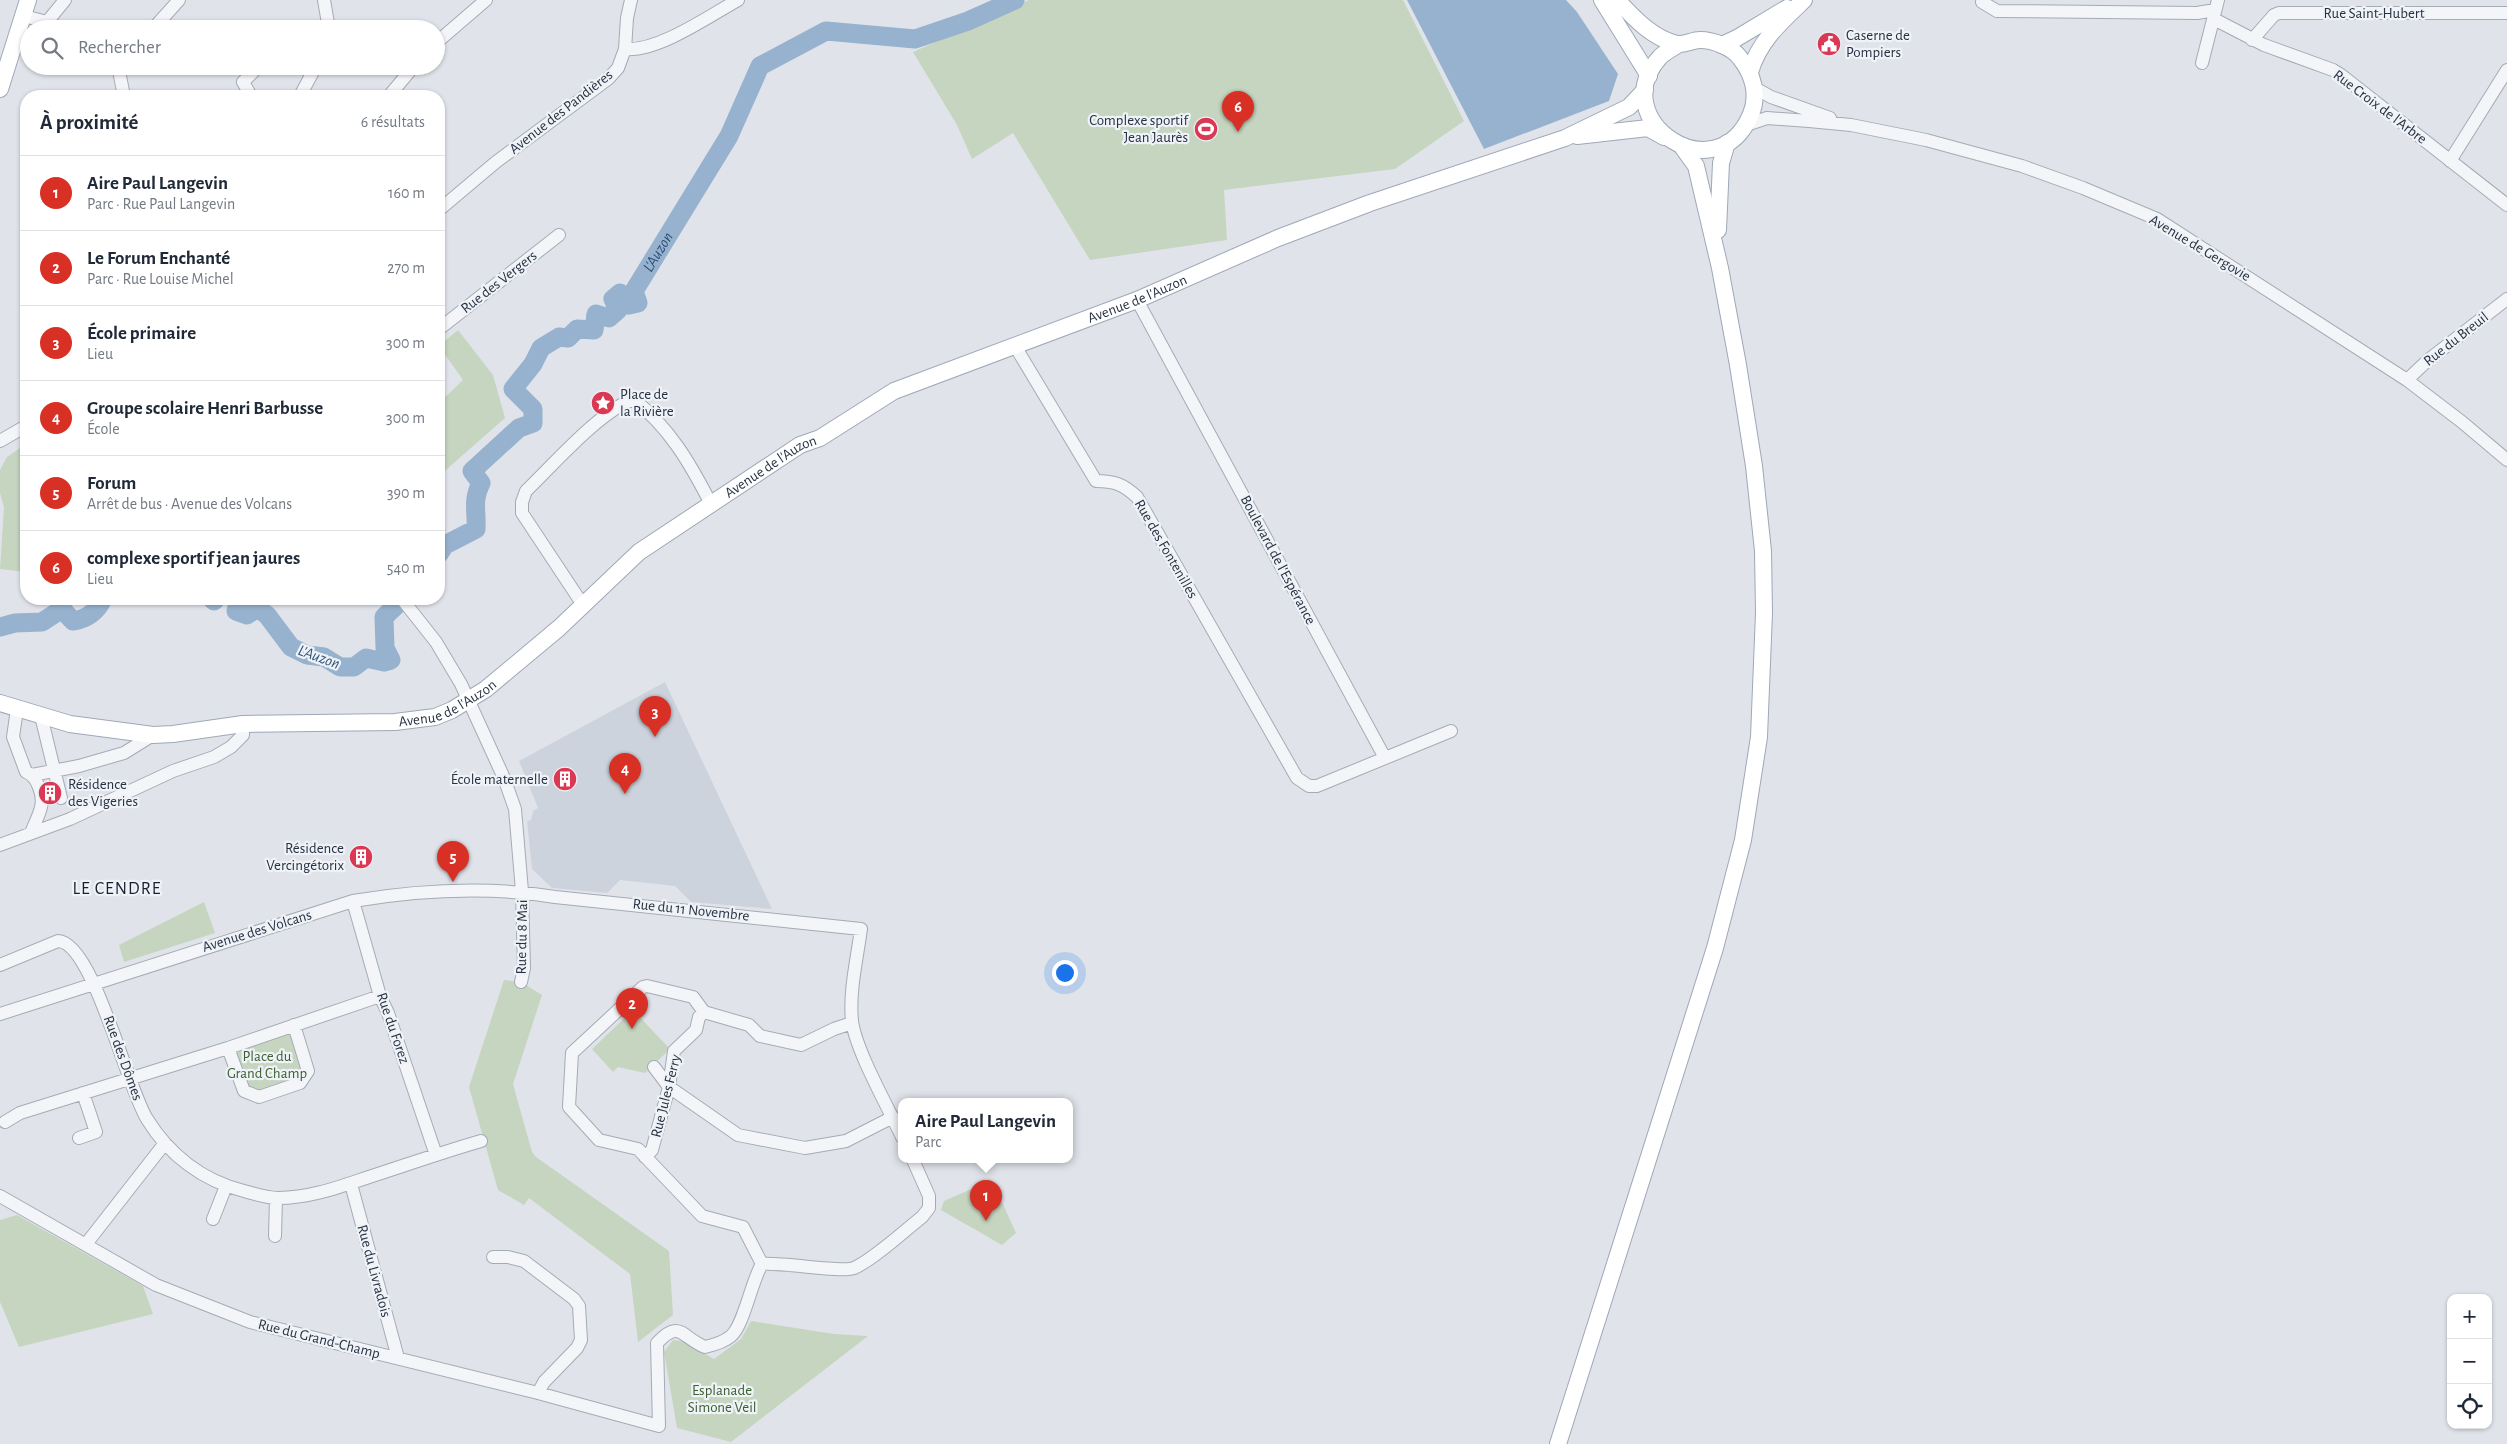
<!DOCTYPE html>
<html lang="fr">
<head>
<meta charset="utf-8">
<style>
	:root { --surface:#fff; --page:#f6f6f7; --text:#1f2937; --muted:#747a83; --line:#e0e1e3; --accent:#d93025 }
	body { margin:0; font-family:"Alegreya Sans",sans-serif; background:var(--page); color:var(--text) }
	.controls { position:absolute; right:15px; bottom:15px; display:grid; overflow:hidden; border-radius:10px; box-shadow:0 1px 4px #0004 }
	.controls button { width:45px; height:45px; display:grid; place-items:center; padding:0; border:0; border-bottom:1px solid var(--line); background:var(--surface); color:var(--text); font:25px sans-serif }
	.you { position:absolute; left:1064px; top:972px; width:18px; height:18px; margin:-12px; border:4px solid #fff; border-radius:50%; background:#1a73e8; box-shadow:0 0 0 8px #1a73e833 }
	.badge { display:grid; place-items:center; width:32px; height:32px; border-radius:50%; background:var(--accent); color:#fff; font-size:16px; font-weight:700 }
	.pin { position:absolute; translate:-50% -41px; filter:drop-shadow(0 1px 2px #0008) }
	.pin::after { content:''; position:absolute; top:26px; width:18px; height:15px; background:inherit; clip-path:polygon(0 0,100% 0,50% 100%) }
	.popup { position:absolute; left:898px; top:1098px; width:175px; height:65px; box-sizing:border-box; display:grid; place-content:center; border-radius:10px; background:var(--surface); filter:drop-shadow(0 1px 4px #0005); font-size:16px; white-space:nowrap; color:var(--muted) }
	.popup b { font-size:19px; color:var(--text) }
	.popup::after { content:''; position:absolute; left:50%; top:100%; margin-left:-10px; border:10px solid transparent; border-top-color:var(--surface) }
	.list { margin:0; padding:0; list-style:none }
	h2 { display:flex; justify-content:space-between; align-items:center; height:65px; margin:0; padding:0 20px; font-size:21px }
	h2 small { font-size:16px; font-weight:400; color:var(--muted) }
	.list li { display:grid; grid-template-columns:32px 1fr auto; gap:15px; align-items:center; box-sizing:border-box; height:75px; padding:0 20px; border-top:1px solid var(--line) }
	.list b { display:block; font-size:19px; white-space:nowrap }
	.list p { margin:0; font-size:16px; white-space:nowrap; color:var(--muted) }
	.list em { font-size:16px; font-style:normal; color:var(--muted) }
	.icon { flex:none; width:28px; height:28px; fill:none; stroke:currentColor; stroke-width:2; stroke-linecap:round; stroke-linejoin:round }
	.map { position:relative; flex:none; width:2507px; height:1444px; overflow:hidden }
	.search { position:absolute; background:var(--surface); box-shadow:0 1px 4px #0004; left:20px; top:20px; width:425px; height:55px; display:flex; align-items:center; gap:12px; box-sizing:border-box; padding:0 18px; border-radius:28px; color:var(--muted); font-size:19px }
	.panel { position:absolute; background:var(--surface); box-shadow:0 1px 4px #0004; left:20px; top:90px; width:425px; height:515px; border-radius:20px }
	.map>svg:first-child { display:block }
	.built { fill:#cdd3dc }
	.green { fill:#c5d5c0 }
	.water { fill:#97b2ce }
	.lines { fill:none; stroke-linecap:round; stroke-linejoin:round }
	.river { stroke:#97b2ce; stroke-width:19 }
	.minor-casing { stroke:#a5abb5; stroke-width:14 }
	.major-casing { stroke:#9ea8b7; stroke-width:18 }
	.minor { stroke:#f3f5f8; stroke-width:12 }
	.major { stroke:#fff; stroke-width:16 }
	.labels { text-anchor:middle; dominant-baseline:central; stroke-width:4.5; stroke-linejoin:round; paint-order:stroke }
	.street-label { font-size:15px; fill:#273143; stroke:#eff3f7 }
	.poi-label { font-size:15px; fill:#273143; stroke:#eff3f7; text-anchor:start }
	.park-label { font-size:15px; fill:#3c6032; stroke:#eff3f7 }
	.water-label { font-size:16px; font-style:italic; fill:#2d517b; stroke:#eff3f7 }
	.quarter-label { font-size:18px; letter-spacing:1px; fill:#192234; stroke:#eff3f7 }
</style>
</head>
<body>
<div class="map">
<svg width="2507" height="1444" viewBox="0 0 2507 1444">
	<rect width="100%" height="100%" fill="#e0e4ea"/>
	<!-- built -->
	<path class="built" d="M 665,682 L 772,909 L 691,902 L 675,886 L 620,880 L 607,893 L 552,888 L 532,869 L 527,821 L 531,820 L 533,811 L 538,808 L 519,761 Z"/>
	<!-- green -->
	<path class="green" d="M 1029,0 L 1403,0 L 1464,121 L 1395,169 L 1224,190 L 1227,240 L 1090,260 L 1013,133 L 972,159 L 957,125 L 913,52 Z
		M 458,330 L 493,375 L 505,418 L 439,476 L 439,403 L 463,380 L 439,346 Z
		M 26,444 L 26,572 L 0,569 L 4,507 L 0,493 L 0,470 L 7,457 Z
		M 204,902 L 215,933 L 124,962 L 119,945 Z
		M 504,980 L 521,982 L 542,995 L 513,1084 L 532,1152 L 536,1157 L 669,1251 L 673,1315 L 638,1342 L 630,1274 L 529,1198 L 524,1205 L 498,1190 L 469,1087 Z
		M 633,1010 L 670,1049 L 645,1073 L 618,1067 L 613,1072 L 592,1049 Z
		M 294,1025 L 308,1071 L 300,1083 L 259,1097 L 244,1091 L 228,1048 Z
		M 992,1180 L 1016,1233 L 1002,1245 L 941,1210 L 944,1201 Z
		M 17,1215 L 143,1286 L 153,1314 L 19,1347 L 0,1302 L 0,1220 Z
		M 751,1321 L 834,1334 L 868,1336 L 731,1442 L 677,1428 L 664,1352 L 673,1340 L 683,1341 L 714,1359 L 741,1339 Z"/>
	<!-- water -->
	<path class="water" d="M 1407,0 L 1566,0 L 1577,12 L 1618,74 L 1609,101 L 1484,149 Z"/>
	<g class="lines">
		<!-- river -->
		<g class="river">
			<path id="s1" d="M 439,554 L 445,545 L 476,529 C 477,510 472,501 481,483 L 472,471 L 519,428 L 533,423 L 533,409 L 513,389 L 533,364 L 541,348 L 559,337 L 568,338 L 577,329 L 594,330 L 596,314 L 609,318 L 618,310 L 613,299 L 620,293 L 629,305 L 638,303 L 634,291 L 729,136 L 760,66 L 826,31 L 915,39 L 968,21 L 1015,0"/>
			<path d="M 212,599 L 214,601 L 216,599"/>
			<path d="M 239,599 L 236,611 L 247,615 L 257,608 L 267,615 L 291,647 L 307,655 L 324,657 L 340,667 L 354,667 L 366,658 L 384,662 L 391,660 L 385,648 L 384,617 L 403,599"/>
			<path d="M 0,627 L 15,623 L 42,622 L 62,609 L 73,621 C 87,619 97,611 103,599"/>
		</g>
		<!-- minor casing -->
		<g class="minor-casing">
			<path id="minor" d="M 324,0 L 329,29
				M 1982,2 L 1997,11 L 2197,13 L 2215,10
				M 24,16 L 47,22 L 55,29
				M 2214,19 L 2264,45 L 2333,70 L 2341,75 L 2507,205
				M 47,22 L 65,0
				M 153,29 L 179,0
				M 2252,40 L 2274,15 L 2279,13 L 2507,13
				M 436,43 L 486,0
				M 625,49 L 627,18 L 631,0
				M 2202,63 L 2218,0
				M 118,66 L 124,96
				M 1755,88 L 1771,97 L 1830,118
				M 251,96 L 243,82 L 259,66
				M 300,96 L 316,66
				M 389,96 L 414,66
				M 1746,125 L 1767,118 L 1809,121 L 1851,125 L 1926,140 L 2022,166 L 2083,188 L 2157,219 L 2407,380 L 2462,422 L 2507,460
				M 2450,161 L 2507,70
				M 439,210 L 496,162 L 608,79 L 618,68 L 625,49 C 658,52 709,16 738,0
				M 1137,300 L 1385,758
				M 439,329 L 559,235
				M 1015,346 L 1096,481 C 1114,481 1123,484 1137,497 L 1297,778 L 1309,786 L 1317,786 L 1451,731
				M 2407,380 L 2427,361 L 2507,299
				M 0,441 L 26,426
				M 402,599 L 436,642 L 461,684 L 504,778 L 515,809 L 522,891 L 524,968 L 521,982
				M 583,605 L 522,513 L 522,502 L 526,491 C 555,463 597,414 633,399 C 669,427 690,463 711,504
				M 17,709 L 13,737 L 26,772 C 37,776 44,795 41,807 C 39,816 34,825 31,833
				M 41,716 L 61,798
				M 32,775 L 79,766 L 124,753 L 153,735
				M 0,845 L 70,819 L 173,771 L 214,757 L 231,747 L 243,735 L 243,724
				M 353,901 L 380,996 L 388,1013 L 436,1155
				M 0,965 L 58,941 C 93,942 127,1088 147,1119 C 169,1155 203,1181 244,1191 C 255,1194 266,1198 278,1198 C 310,1198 339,1187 369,1177 C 406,1165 443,1152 481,1141
				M 0,1014 L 353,901 C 420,890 488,886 555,897 L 861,929 C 857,959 849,991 852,1021 C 856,1051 888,1107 902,1137
				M 228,1048 L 244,1091 L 259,1097 L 300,1083 L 308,1071 L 294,1025
				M 654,1067 L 669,1087 L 738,1135 L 805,1148 L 846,1141 L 893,1117
				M 5,1122 L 20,1113 L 228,1048 L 380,996
				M 79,1138 L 96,1132 L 83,1093
				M 645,1157 L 652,1150 L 669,1087 L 674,1051 L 696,1030 L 699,1017 L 704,1012
				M 351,1184 L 398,1358
				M 0,1196 L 156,1285 L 250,1322 L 538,1393 L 659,1426 L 657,1343 C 680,1318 682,1338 705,1347 C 714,1345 724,1342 731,1336 C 744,1325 751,1282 762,1264 C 782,1262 842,1273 854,1268 C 874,1259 904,1231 922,1217 L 929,1208 L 929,1196 L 913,1160
				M 213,1219 L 226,1186
				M 275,1236 L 276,1198
				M 86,1244 L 165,1143
				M 493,1257 L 508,1257 L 524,1261 L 574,1299 L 579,1306 L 581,1340 L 577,1348 L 544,1382 L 538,1393
				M 762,1264 L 743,1227 L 702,1216 L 638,1149 L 599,1140 L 569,1107 L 572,1053 L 643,987 L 647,986 L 693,997 L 704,1012 L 749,1025 L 760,1036 L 801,1045 L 834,1029 L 852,1023"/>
		</g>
		<!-- major casing -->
		<g class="major-casing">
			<g id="major">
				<path d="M 1602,0 L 1649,76"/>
				<path d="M 1617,0 C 1634,18 1652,38 1677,44 C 1685,45 1692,40 1700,40 C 1713,40 1732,47 1740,58 C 1753,74 1759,95 1751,114 C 1717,196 1603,120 1660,57 C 1665,52 1673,48 1679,44"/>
				<path d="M 1722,45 L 1737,38 L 1787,8"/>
				<path d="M 1750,72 C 1759,41 1781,22 1804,0"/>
				<path d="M 0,89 L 28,0"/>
				<path d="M 1577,136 L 1648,128 L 1664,137"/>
				<path d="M 1718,230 L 1721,163 L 1727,143"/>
				<path id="s2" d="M 0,703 L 70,724 L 153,735 L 173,734 L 243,724 L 395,722 L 435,717 L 452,710 L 486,689 L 559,628 L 639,552 L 800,445 L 820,438 L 894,391 L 1137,300 L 1278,238 L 1370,203 L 1565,138 L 1629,107 L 1645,90"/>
				<path d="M 1558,1444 L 1715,948 L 1743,840 L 1759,737 L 1764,613 L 1763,551 L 1754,466 L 1738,365 L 1720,268 L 1696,166 L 1683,148"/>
			</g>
		</g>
		<!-- minor -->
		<use href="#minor" class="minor"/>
		<!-- major -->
		<use href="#major" class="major"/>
	</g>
	<!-- icons -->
	<defs>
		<g id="civic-disc" transform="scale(1.25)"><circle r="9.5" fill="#db3853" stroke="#eff3f7"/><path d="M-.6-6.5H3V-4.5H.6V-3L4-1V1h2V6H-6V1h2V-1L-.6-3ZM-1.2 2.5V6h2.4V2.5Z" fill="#fff"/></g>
		<g id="stadium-disc" transform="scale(1.25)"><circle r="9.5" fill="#db3853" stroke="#eff3f7"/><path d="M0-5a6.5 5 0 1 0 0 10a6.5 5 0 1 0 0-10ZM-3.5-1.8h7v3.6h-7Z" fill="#fff"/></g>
		<g id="sight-disc" transform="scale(1.25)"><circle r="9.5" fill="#db3853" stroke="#eff3f7"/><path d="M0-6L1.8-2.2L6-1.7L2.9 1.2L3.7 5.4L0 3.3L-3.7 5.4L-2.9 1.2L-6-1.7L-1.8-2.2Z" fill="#fff"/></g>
		<g id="building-disc" transform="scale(1.25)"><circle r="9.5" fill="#db3853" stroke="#eff3f7"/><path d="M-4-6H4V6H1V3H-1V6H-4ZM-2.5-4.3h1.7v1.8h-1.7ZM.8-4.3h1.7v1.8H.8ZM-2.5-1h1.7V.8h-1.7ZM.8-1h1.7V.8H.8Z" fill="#fff"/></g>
	</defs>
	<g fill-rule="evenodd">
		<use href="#civic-disc" x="1829" y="44"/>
		<use href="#stadium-disc" x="1206" y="129"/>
		<use href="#sight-disc" x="603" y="403"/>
		<use href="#building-disc" x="565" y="779"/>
		<use href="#building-disc" x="50" y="793"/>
		<use href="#building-disc" x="361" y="857"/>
	</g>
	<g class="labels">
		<!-- street labels -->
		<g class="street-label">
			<text x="2374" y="13">Rue Saint-Hubert</text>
			<text transform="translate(2380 107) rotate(37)">Rue Croix de l'Arbre</text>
			<text transform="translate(561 112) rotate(-38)">Avenue des Pandières</text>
			<text transform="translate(2200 248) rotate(31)">Avenue de Gergovie</text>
			<text transform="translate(499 282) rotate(-38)">Rue des Vergers</text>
			<text stroke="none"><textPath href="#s2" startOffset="1266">Avenue de l'Auzon</textPath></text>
			<text transform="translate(2456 339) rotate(-38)">Rue du Breuil</text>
			<text stroke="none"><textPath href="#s2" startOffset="861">Avenue de l'Auzon</textPath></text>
			<text transform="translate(1166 549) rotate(60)">Rue des Fontenilles</text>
			<text transform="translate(1278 560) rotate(62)">Boulevard de l'Espérance</text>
			<text stroke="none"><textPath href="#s2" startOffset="456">Avenue de l'Auzon</textPath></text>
			<text transform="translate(691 910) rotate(6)">Rue du 11 Novembre</text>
			<text transform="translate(257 931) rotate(-17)">Avenue des Volcans</text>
			<text transform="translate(522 937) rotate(-89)">Rue du 8 Mai</text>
			<text transform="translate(393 1028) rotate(71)">Rue du Forez</text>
			<text transform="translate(123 1058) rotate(70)">Rue des Dômes</text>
			<text transform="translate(666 1096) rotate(-76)">Rue Jules Ferry</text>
			<text transform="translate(374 1271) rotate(75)">Rue du Livradois</text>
			<text transform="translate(319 1339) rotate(14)">Rue du Grand-Champ</text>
		</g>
		<!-- poi labels -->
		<g class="poi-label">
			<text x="1846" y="35">Caserne de<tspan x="1846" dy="17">Pompiers</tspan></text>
			<text x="1188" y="120" text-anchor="end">Complexe sportif<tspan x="1188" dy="17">Jean Jaurès</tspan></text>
			<text x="620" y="394">Place de<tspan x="620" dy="17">la Rivière</tspan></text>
			<text x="548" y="779" text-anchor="end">École maternelle</text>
			<text x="68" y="784">Résidence<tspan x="68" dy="17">des Vigeries</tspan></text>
			<text x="344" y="848" text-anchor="end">Résidence<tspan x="344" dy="17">Vercingétorix</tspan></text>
		</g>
		<!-- park labels -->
		<g class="park-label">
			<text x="267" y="1056">Place du<tspan x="267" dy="17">Grand Champ</tspan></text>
			<text x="722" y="1390">Esplanade<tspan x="722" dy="17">Simone Veil</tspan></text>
		</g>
		<!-- water labels -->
		<g class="water-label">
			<text stroke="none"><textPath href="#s1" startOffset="484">L'Auzon</textPath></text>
			<text transform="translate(319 657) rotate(20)">L'Auzon</text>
		</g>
		<!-- quarter labels -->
		<g class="quarter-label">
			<text x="117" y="889">LE CENDRE</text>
		</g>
	</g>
</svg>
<div class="controls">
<button>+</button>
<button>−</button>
<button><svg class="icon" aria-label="locate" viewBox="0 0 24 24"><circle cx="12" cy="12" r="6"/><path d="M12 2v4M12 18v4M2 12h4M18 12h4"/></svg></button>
</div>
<div class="you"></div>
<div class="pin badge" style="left:986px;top:1221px">1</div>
<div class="popup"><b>Aire Paul Langevin</b>Parc</div>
<div class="pin badge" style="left:632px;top:1029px">2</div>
<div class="pin badge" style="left:655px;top:737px">3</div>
<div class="pin badge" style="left:625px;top:794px">4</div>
<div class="pin badge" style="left:453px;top:882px">5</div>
<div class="pin badge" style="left:1238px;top:132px">6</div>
<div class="search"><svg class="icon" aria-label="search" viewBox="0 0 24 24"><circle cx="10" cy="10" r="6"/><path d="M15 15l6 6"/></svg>Rechercher</div>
<section class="panel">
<h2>À proximité<small>6 résultats</small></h2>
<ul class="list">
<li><span class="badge">1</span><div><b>Aire Paul Langevin</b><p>Parc · Rue Paul Langevin</p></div><em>160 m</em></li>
<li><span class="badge">2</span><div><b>Le Forum Enchanté</b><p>Parc · Rue Louise Michel</p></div><em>270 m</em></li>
<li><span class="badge">3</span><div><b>École primaire</b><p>Lieu</p></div><em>300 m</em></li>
<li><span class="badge">4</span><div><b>Groupe scolaire Henri Barbusse</b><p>École</p></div><em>300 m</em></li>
<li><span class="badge">5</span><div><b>Forum</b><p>Arrêt de bus · Avenue des Volcans</p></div><em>390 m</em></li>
<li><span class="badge">6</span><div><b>complexe sportif jean jaures</b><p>Lieu</p></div><em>540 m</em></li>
</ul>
</section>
</div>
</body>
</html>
